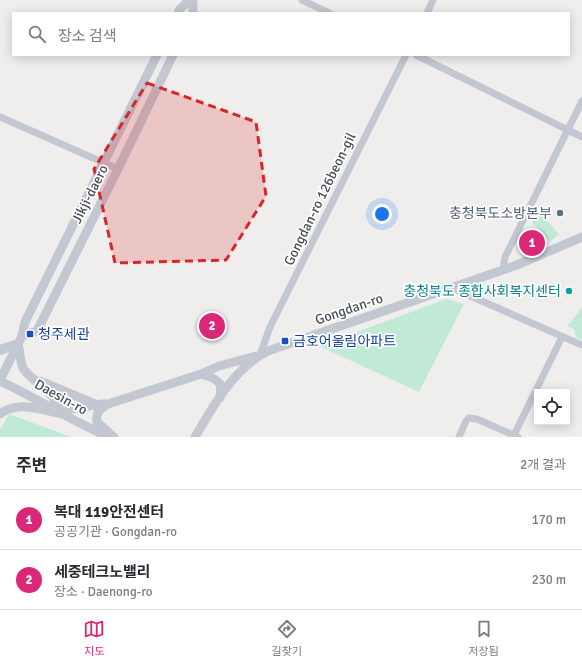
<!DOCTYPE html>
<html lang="ko">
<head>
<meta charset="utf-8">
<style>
	:root { --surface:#fff; --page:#f2f2f3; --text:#2b2b33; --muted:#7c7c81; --line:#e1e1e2; --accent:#db2777 }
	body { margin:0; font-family:Signika,"Noto Sans KR",sans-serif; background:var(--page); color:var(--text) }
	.controls { position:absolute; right:12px; bottom:12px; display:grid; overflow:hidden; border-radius:0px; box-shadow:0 2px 10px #0003 }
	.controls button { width:36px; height:36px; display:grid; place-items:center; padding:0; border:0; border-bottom:1px solid var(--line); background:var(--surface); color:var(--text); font:20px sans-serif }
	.you { position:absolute; left:382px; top:214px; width:14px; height:14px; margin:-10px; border:3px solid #fff; border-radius:50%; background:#1a73e8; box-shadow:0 0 0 6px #1a73e833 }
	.badge { display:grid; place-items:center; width:26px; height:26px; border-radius:50%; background:var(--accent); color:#fff; font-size:13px; font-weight:700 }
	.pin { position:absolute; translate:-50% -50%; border:2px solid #fff; box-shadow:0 1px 4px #0006 }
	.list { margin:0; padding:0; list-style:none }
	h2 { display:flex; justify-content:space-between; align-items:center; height:52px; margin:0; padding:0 16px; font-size:17px }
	h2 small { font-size:13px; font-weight:400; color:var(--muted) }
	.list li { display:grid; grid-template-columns:26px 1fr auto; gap:12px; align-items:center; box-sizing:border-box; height:60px; padding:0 16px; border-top:1px solid var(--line) }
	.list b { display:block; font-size:15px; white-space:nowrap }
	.list p { margin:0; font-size:13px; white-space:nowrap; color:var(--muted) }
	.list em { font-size:13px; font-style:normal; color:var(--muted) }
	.icon { flex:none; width:22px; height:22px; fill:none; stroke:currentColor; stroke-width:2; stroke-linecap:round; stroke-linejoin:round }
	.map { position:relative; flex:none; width:582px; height:437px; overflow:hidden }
	.search { position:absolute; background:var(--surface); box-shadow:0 2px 10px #0003; left:12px; right:12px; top:12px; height:44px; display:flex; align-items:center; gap:10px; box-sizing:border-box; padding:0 14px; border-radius:0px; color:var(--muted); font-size:15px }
	.sheet { height:172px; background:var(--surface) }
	nav { display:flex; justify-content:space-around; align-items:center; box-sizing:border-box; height:56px; border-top:1px solid var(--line); background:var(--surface); font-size:11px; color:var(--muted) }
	nav a { display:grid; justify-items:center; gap:2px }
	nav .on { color:var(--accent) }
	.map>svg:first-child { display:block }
	.green { fill:#c0e9d6 }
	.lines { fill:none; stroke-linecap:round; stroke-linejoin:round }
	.minor { stroke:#c2c7d1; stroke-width:7 }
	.tertiary { stroke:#c2c7d1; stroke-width:9 }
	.secondary { stroke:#c2c8d4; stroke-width:10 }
	.marked { fill:#d62828; fill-opacity:0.2; stroke:#d62828; stroke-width:3; stroke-dasharray:8 5; stroke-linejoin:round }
	.service-dot { fill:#5c6f8a; stroke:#fff; stroke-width:1.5 }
	.culture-dot { fill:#0f9aa8; stroke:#fff; stroke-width:1.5 }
	.transit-dot { fill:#1a4fb4; stroke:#fff; stroke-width:1.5 }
	.labels { text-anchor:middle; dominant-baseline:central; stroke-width:3.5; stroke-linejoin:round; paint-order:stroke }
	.street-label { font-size:14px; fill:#484e58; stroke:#fff }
	.service-label { font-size:14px; fill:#4e5e75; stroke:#fff; text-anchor:end }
	.culture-label { font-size:14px; fill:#0d838f; stroke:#fff; text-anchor:end }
	.transit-label { font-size:14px; fill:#164399; stroke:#fff; text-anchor:start }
</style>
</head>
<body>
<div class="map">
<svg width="582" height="437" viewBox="0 0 582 437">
	<rect width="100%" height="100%" fill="#f0eeed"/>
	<!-- green -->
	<path class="green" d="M 540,213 L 559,234 L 550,242 L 531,221 Z
		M 446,299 L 464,304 L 419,392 L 319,346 Z
		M 582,306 L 582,340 L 576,337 L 574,329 L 567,326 L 578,313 Z
		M 9,414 L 71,437 L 0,437 L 0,430 Z"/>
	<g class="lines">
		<!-- minor -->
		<path class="minor" d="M 302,0 L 329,13
			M 427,13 L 433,0
			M 416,55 L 582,137
			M 0,117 L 118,169
			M 503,270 L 505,257 L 582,101
			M 452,288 L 582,345
			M 260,355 L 270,327 L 406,55
			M 514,435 L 562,337
			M 459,437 L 466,421 L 469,418 L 477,419 L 518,437"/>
		<!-- tertiary -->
		<path class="tertiary" d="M 193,0 L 193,13
			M 178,13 L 180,9 L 190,0
			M 22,336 L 37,331 L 118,169 L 173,55
			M 18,344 C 20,351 20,362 23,368 C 27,375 34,379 39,384 C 50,392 57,401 62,414
			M 201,374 C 210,376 215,378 221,385 L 220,398
			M 0,380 L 22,336 L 25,322 L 157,55
			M 0,381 C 37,398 71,421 109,437
			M 40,381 L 95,404
			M 0,414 C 19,400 41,410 62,414 L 70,409 L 102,404 L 106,404
			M 114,437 L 97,422 C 95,413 100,409 108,404 L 201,374 L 219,366 L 256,356
			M 195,437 C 213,406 234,368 268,351 L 517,265 L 582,237"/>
		<!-- secondary -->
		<path class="secondary" d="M 0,350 L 18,344"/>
	</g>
	<!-- marked area -->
	<path class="marked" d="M 147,83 L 256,122 L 266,196 L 226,260 L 115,263 L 94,169 Z"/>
	<!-- markers -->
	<circle class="service-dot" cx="560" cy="213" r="4"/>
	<circle class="culture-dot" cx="569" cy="291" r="4"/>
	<g class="transit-dot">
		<rect x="26" y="330" width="8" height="8" rx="2"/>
		<rect x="281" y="337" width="8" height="8" rx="2"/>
	</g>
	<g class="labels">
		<!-- street labels -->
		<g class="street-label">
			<text transform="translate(90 194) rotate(-63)">Jikji-daero</text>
			<text transform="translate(320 199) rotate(-64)">Gongdan-ro 126beon-gil</text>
			<text transform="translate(349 309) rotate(-19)">Gongdan-ro</text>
			<text transform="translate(61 397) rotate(29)">Daesin-ro</text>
		</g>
		<!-- service labels -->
		<g class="service-label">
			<text x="552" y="213">충청북도소방본부</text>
		</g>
		<!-- culture labels -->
		<g class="culture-label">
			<text x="561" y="291">충청북도 종합사회복지센터</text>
		</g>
		<!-- transit labels -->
		<g class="transit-label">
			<text x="38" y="334">청주세관</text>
			<text x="293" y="341">금호어울림아파트</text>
		</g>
	</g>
</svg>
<div class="controls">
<button><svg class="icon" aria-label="locate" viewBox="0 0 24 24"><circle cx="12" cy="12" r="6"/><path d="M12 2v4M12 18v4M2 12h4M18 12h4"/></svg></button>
</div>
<div class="you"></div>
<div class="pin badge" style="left:532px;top:243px">1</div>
<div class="pin badge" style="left:212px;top:326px">2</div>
<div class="search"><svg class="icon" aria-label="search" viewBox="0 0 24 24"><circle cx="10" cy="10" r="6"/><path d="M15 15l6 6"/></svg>장소 검색</div>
</div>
<section class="sheet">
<h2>주변<small>2개 결과</small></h2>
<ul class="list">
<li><span class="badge">1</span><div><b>복대 119안전센터</b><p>공공기관 · Gongdan-ro</p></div><em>170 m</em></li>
<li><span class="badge">2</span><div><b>세중테크노밸리</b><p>장소 · Daenong-ro</p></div><em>230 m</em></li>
</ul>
</section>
<nav>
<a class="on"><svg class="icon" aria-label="map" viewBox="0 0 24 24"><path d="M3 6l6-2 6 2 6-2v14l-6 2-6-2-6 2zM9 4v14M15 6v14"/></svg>지도</a>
<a><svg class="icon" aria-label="directions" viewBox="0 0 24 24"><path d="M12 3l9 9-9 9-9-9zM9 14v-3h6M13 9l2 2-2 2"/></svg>길찾기</a>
<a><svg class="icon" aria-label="saved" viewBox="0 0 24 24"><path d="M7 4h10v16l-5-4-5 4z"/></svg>저장됨</a>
</nav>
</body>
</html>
